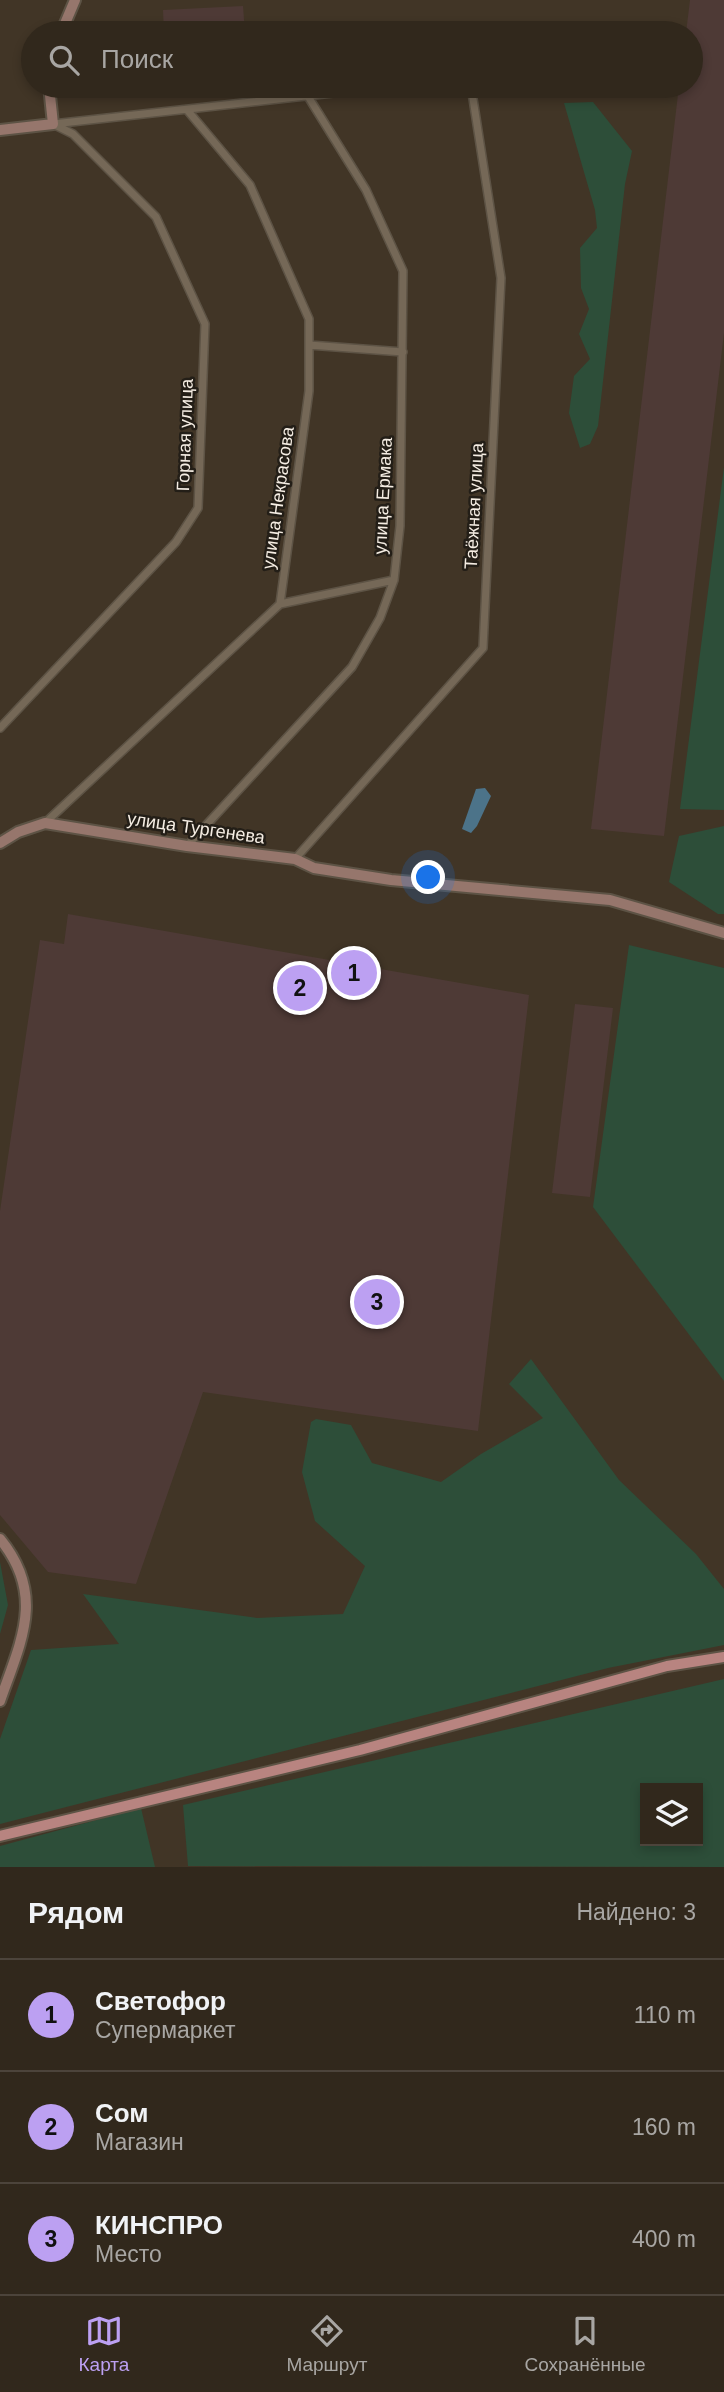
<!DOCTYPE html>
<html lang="ru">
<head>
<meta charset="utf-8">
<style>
	:root { --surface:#31281c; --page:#3d3429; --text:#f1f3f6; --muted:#a8a6a3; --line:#4c443b; --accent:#bca0f2 }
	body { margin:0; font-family:Helvetica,sans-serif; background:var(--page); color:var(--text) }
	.controls { position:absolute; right:21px; bottom:21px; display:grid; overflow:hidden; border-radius:0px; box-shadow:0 4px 10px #0003 }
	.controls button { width:63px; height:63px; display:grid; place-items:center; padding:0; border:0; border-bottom:2px solid var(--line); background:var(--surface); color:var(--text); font:35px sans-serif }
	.you { position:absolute; left:429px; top:878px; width:24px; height:24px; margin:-18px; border:5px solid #fff; border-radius:50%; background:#1a73e8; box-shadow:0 0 0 10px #1a73e833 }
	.badge { display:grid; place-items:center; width:46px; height:46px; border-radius:50%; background:var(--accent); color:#111; font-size:23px; font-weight:700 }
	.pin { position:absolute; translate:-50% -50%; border:4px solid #fff; box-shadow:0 2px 7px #0006 }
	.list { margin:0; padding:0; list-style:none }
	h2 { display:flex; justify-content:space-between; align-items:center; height:91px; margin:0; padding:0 28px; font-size:30px }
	h2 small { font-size:23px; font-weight:400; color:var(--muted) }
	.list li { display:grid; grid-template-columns:46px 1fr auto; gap:21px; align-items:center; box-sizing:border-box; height:112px; padding:0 28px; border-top:2px solid var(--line) }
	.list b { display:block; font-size:26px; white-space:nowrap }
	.list p { margin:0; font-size:23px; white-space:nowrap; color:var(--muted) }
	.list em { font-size:23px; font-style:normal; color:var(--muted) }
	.icon { flex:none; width:38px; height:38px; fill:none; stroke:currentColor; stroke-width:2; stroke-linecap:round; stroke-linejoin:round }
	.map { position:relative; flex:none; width:724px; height:1867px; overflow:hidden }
	.search { position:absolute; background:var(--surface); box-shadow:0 4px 10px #0003; left:21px; right:21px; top:21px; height:77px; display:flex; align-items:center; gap:18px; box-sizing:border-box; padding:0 24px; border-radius:38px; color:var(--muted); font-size:26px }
	.sheet { height:427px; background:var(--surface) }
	nav { display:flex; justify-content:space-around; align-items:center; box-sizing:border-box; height:98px; border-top:2px solid var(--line); background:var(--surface); font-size:19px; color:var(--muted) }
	nav a { display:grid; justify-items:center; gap:4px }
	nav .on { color:var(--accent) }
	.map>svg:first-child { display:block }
	.industrial { fill:#4e3a36 }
	.green { fill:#2d4e39; fill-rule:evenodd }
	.water { fill:#4c7389 }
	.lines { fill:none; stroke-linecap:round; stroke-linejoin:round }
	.street-casing { stroke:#5d5345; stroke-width:10 }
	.secondary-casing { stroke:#5d5345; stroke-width:14 }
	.primary-casing { stroke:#5d5345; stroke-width:14 }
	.street { stroke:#756857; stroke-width:7 }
	.secondary { stroke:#96766c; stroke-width:10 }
	.primary { stroke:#b88480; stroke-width:10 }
	.labels { text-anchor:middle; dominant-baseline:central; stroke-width:5; stroke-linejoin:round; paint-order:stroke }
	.street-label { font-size:18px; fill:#f5ede3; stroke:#231e17 }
</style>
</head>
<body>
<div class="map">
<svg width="724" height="1867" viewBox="0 0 724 1867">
	<rect width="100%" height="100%" fill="#413526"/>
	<!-- industrial -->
	<path class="industrial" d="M 690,0 L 724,0 L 724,333 L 664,836 L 591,829 L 679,86 L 691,86 L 691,33 L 686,33 Z
		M 243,6 L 245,33 L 164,33 L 163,10 Z
		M 68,914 L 529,995 L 478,1431 L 203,1392 L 136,1584 L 48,1572 L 0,1515 L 0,1211 L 40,940 L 64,944 Z
		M 575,1004 L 613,1008 L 590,1197 L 552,1193 Z"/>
	<!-- green -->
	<path class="green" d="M 593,102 L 632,151 L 625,184 L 598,426 L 590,444 L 580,448 L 569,413 L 574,376 L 590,359 L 579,334 L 589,309 L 581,288 L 580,248 L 597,228 L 595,210 L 564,103 Z
		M 724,467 L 724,810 L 680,809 Z
		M 724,826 L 724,914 L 718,914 L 669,882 L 679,836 Z
		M 629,945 L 724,968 L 724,1381 L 593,1207 Z
		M 531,1359 L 619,1480 L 696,1554 L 724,1589 L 724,1645 L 608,1668 L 0,1824 L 0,1739 L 31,1650 L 119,1644 L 83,1594 L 257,1618 L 343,1614 L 365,1566 L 315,1521 L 302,1472 L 311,1422 L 316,1419 L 351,1425 L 372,1463 L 441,1482 L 481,1454 L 543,1418 L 509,1384 Z
		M 0,1562 L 8,1605 L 0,1634 Z
		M 724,1679 L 724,1867 L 188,1866 L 183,1805 ZM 645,1788 L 698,1788 L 698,1841 L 645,1841 Z
		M 141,1808 L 155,1867 L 0,1867 L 0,1846 Z"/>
	<!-- water -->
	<path class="water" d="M 485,788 L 491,796 L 477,826 L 471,833 L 462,829 L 476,789 Z"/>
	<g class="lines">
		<!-- street casing -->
		<g class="street-casing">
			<path id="street" d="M 53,124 L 396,86
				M 309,345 L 403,352
				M 280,604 L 394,580
				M 0,728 L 176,542 L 198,508 L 205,324 L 156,217 L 73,134 L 53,124
				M 45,823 L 280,604 L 309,391 L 309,319 L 250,185 L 188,111
				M 187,846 L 352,667 L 380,618 L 394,580 L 400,526 L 403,271 L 366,190 L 309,98
				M 295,859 L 483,648 L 501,278 L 471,86"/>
		</g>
		<!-- secondary casing -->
		<g class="secondary-casing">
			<path id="secondary" d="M 61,33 L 75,0
				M 0,130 L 53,124 L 49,86
				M 0,843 L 18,832 L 45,823 L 187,846 L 295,859 L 314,868 L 391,880 L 610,900 L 724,933
				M 0,1539 C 46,1595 21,1641 0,1701"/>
		</g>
		<!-- primary casing -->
		<g class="primary-casing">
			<path id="primary" d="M 0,1836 L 360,1750 L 667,1666 L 724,1657"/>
		</g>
		<!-- street -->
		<use href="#street" class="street"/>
		<!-- secondary -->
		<use href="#secondary" class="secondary"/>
		<!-- primary -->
		<use href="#primary" class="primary"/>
	</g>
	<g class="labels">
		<!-- street labels -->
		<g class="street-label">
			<text transform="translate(185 435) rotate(-88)">Горная улица</text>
			<text transform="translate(383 496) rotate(-87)">улица Ермака</text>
			<text transform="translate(278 498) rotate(-82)">улица Некрасова</text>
			<text transform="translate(474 506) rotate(-87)">Таёжная улица</text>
			<text transform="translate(196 828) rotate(8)">улица Тургенева</text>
		</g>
	</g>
</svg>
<div class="controls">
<button><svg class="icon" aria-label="layers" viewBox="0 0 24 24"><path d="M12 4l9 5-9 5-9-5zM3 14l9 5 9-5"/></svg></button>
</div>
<div class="you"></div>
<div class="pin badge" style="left:354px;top:973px">1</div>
<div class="pin badge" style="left:300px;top:988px">2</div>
<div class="pin badge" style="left:377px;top:1302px">3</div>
<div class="search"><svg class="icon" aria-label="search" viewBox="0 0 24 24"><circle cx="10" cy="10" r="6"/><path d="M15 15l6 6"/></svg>Поиск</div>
</div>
<section class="sheet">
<h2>Рядом<small>Найдено: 3</small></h2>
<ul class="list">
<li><span class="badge">1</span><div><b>Светофор</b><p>Супермаркет</p></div><em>110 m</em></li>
<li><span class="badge">2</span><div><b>Сом</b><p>Магазин</p></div><em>160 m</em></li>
<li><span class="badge">3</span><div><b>КИНСПРО</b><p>Место</p></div><em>400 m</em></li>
</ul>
</section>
<nav>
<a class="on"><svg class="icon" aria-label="map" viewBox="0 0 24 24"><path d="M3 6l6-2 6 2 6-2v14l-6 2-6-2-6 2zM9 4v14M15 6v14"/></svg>Карта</a>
<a><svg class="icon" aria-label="directions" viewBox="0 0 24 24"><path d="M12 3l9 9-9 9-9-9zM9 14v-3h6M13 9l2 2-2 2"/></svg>Маршрут</a>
<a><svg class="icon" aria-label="saved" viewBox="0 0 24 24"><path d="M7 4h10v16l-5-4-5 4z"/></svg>Сохранённые</a>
</nav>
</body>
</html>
